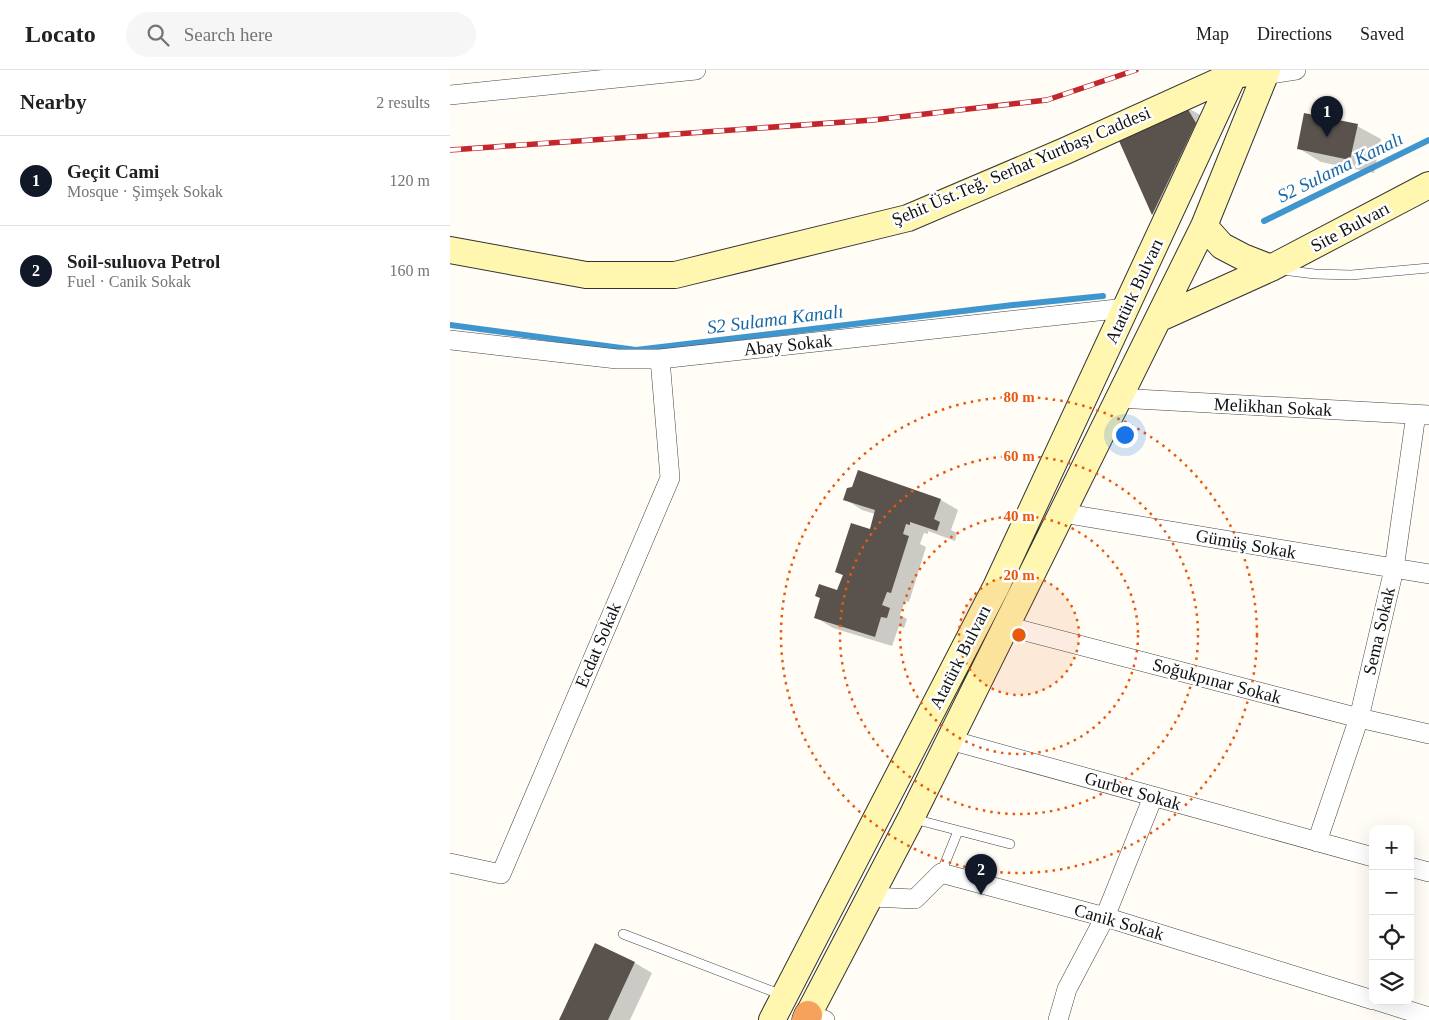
<!DOCTYPE html>
<html lang="en">
<head>
<meta charset="utf-8">
<style>
	:root { --surface:#fff; --page:#f6f6f6; --text:#202124; --muted:#757577; --line:#e0e0e0; --accent:#111827 }
	body { margin:0; font-family:"Times New Roman",serif; background:var(--page); color:var(--text) }
	.controls { position:absolute; right:15px; bottom:15px; display:grid; overflow:hidden; border-radius:10px; box-shadow:0 5px 20px #0002 }
	.controls button { width:45px; height:45px; display:grid; place-items:center; padding:0; border:0; border-bottom:1px solid var(--line); background:var(--surface); color:var(--text); font:25px sans-serif }
	.you { position:absolute; left:674px; top:364px; width:18px; height:18px; margin:-12px; border:4px solid #fff; border-radius:50%; background:#1a73e8; box-shadow:0 0 0 8px #1a73e833 }
	.badge { display:grid; place-items:center; width:32px; height:32px; border-radius:50%; background:var(--accent); color:#fff; font-size:16px; font-weight:700 }
	.pin { position:absolute; translate:-50% -41px; filter:drop-shadow(0 1px 2px #0008) }
	.pin::after { content:''; position:absolute; top:26px; width:18px; height:15px; background:inherit; clip-path:polygon(0 0,100% 0,50% 100%) }
	.list { margin:0; padding:0; list-style:none }
	h2 { display:flex; justify-content:space-between; align-items:center; height:65px; margin:0; padding:0 20px; font-size:21px }
	h2 small { font-size:16px; font-weight:400; color:var(--muted) }
	.list li { display:grid; grid-template-columns:32px 1fr auto; gap:15px; align-items:center; box-sizing:border-box; height:90px; padding:0 20px; border-top:1px solid var(--line) }
	.list b { display:block; font-size:19px; white-space:nowrap }
	.list p { margin:0; font-size:16px; white-space:nowrap; color:var(--muted) }
	.list em { font-size:16px; font-style:normal; color:var(--muted) }
	.icon { flex:none; width:28px; height:28px; fill:none; stroke:currentColor; stroke-width:2; stroke-linecap:round; stroke-linejoin:round }
	.map { position:relative; flex:none; width:979px; height:950px; overflow:hidden }
	header { display:flex; align-items:center; gap:30px; box-sizing:border-box; height:70px; padding:0 25px; background:var(--surface); border-bottom:1px solid var(--line) }
	header strong { font-size:24px }
	nav { display:flex; gap:28px; margin-inline-start:auto; font-size:18px }
	.search { width:350px; height:45px; background:var(--page); display:flex; align-items:center; gap:12px; box-sizing:border-box; padding:0 18px; border-radius:28px; color:var(--muted); font-size:19px }
	main { display:flex }
	aside { flex:1; background:var(--surface) }
	.map>svg:first-child { display:block }
	.shadow { fill:#0003 }
	.lines { fill:none; stroke-linecap:round; stroke-linejoin:round }
	.stream { stroke:#3f96cf; stroke-width:6 }
	.building { fill:#5a524d }
	.lane-casing { stroke:#444; stroke-width:10 }
	.street-casing { stroke:#444; stroke-width:20 }
	.secondary-casing { stroke:#333; stroke-width:28 }
	.highway-casing { stroke:#222; stroke-width:29 }
	.lane { stroke:#fff; stroke-width:9 }
	.street { stroke:#fff; stroke-width:19 }
	.secondary { stroke:#fff6b0; stroke-width:26 }
	.highway { stroke:#f5a25d; stroke-width:28 }
	.rail-casing { stroke:#c4262e; stroke-width:5.5 }
	.rail { stroke:#fff; stroke-width:4; stroke-dasharray:11; stroke-linecap:butt }
	.ring { fill:none; stroke:#e8590c; stroke-width:2.5; stroke-dasharray:2.5 5 }
	.labels { text-anchor:middle; dominant-baseline:central; stroke-width:5; stroke-linejoin:round; paint-order:stroke }
	.street-label { font-size:18px; fill:#111; stroke:#fff }
	.water-label { font-size:19px; font-style:italic; fill:#1768a6; stroke:#fff }
	.centre { fill:#e8590c; stroke:#fff; stroke-width:2.5 }
	.ring-label { font-size:15px; text-anchor:middle; font-weight:bold; fill:#e8590c; stroke:#fff; stroke-width:5; stroke-linejoin:round; paint-order:stroke }
</style>
</head>
<body>
<header>
<strong>Locato</strong>
<div class="search"><svg class="icon" aria-label="search" viewBox="0 0 24 24"><circle cx="10" cy="10" r="6"/><path d="M15 15l6 6"/></svg>Search here</div>
<nav><a>Map</a><a>Directions</a><a>Saved</a></nav>
</header>
<main>
<aside>
<h2>Nearby<small>2 results</small></h2>
<ul class="list">
<li><span class="badge">1</span><div><b>Geçit Cami</b><p>Mosque · Şimşek Sokak</p></div><em>120 m</em></li>
<li><span class="badge">2</span><div><b>Soil-suluova Petrol</b><p>Fuel · Canik Sokak</p></div><em>160 m</em></li>
</ul>
</aside>
<div class="map">
<svg width="979" height="950" viewBox="0 0 979 950">
	<rect width="100%" height="100%" fill="#fffdf5"/>
	<!-- shadow -->
	<path class="shadow" d="M 736,37 L 754,47 L 720,154 L 703,145 L 670,71 Z
		M 907,56 L 931,69 L 924,103 L 871,92 L 848,78 Z
		M 395,429 L 491,430 L 508,440 L 501,460 L 507,463 L 505,471 L 478,461 L 478,464 L 474,463 L 470,474 L 476,477 L 459,532 L 455,531 L 450,545 L 457,549 L 454,558 L 449,556 L 442,576 L 383,558 L 365,547 L 388,521 L 394,506 L 387,502 L 420,460 L 425,444 L 412,440 Z
		M 185,893 L 202,903 L 180,950 L 110,950 Z"/>
	<g class="lines">
		<!-- stream -->
		<path class="stream" d="M 814,151 L 979,70
			M 0,255 L 186,280 L 563,235 L 653,226"/>
	</g>
	<!-- building -->
	<path class="building" d="M 736,36 L 746,53 L 702,145 L 669,71 Z
		M 854,43 L 908,54 L 900,90 L 847,79 Z
		M 408,400 L 491,429 L 484,449 L 490,452 L 487,461 L 460,452 L 460,455 L 456,454 L 453,464 L 459,466 L 441,523 L 437,522 L 432,535 L 440,538 L 437,548 L 431,547 L 425,567 L 364,548 L 370,528 L 365,526 L 369,514 L 387,520 L 393,505 L 385,502 L 401,453 L 420,459 L 425,440 L 393,430 L 397,418 L 402,417 Z
		M 145,873 L 185,892 L 158,950 L 109,950 Z"/>
	<g class="lines">
		<!-- lane casing -->
		<g class="lane-casing">
			<path id="lane" d="M 832,200 L 865,204 L 901,205 L 979,198
				M 464,749 L 560,774
				M 491,803 L 508,761
				M 173,864 L 332,925"/>
		</g>
		<!-- street casing -->
		<g class="street-casing">
			<path id="street" d="M 814,5 L 846,0
				M 0,25 L 246,0
				M 0,270 L 167,289 L 210,289 L 676,238
				M 668,328 L 979,345
				M 612,443 L 979,504
				M 556,556 L 909,648 L 979,664
				M 500,670 L 923,787
				M 867,772 L 909,648 L 944,499 L 966,344
				M 0,793 L 51,804 L 220,408 L 210,289
				M 960,797 L 979,802
				M 421,827 L 465,829 L 491,803 L 655,847 L 923,930
				M 928,931 L 979,947
				M 358,945 L 375,950
				M 608,950 L 617,919 L 655,847 L 703,727"/>
		</g>
		<!-- secondary casing -->
		<g class="secondary-casing">
			<path id="secondary" d="M 754,156 L 772,176 L 793,187 L 821,198
				M 0,180 L 136,205 L 225,205 L 458,148 L 615,81 L 785,4 L 792,4
				M 708,249 L 821,198 L 979,115
				M 358,945 L 461,748 L 754,156 L 817,0
				M 322,950 L 546,517 L 786,0"/>
		</g>
		<!-- highway casing -->
		<g class="highway-casing">
			<path id="highway" d="M 356,950 L 358,945"/>
		</g>
		<!-- lane -->
		<use href="#lane" class="lane"/>
		<!-- street -->
		<use href="#street" class="street"/>
		<!-- secondary -->
		<use href="#secondary" class="secondary"/>
		<!-- highway -->
		<use href="#highway" class="highway"/>
		<!-- rail casing -->
		<g class="rail-casing">
			<path id="rail" d="M 0,80 L 423,50 L 597,30 L 686,0"/>
		</g>
		<!-- rail -->
		<use href="#rail" class="rail"/>
	</g>
	<!-- distance rings -->
	<circle cx="569" cy="565" r="60" fill="#e8590c" fill-opacity=".12"/>
	<g class="ring">
		<circle cx="569" cy="565" r="60"/>
		<circle cx="569" cy="565" r="119"/>
		<circle cx="569" cy="565" r="179"/>
		<circle cx="569" cy="565" r="238"/>
	</g>
	<g class="labels">
		<!-- street labels -->
		<g class="street-label">
			<text transform="translate(571 96) rotate(-23)">Şehit Üst.Teğ. Serhat Yurtbaşı Caddesi</text>
			<text transform="translate(900 157) rotate(-28)">Site Bulvarı</text>
			<text transform="translate(684 221) rotate(-65)">Atatürk Bulvarı</text>
			<text transform="translate(338 275) rotate(-6)">Abay Sokak</text>
			<text transform="translate(823 337) rotate(3)">Melikhan Sokak</text>
			<text transform="translate(796 474) rotate(10)">Gümüş Sokak</text>
			<text transform="translate(929 561) rotate(-77)">Sema Sokak</text>
			<text transform="translate(148 575) rotate(-67)">Ecdat Sokak</text>
			<text transform="translate(510 587) rotate(-63)">Atatürk Bulvarı</text>
			<text transform="translate(767 611) rotate(15)">Soğukpınar Sokak</text>
			<text transform="translate(683 721) rotate(16)">Gurbet Sokak</text>
			<text transform="translate(669 852) rotate(16)">Canik Sokak</text>
		</g>
		<!-- water labels -->
		<g class="water-label">
			<text transform="translate(890 97) rotate(-26)">S2 Sulama Kanalı</text>
			<text transform="translate(325 249) rotate(-7)">S2 Sulama Kanalı</text>
		</g>
	</g>
	<circle cx="569" cy="565" r="8" class="centre"/>
	<g class="ring-label">
		<text x="569" y="332">80 m</text>
		<text x="569" y="391">60 m</text>
		<text x="569" y="451">40 m</text>
		<text x="569" y="510">20 m</text>
	</g>
</svg>
<div class="controls">
<button>+</button>
<button>−</button>
<button><svg class="icon" aria-label="locate" viewBox="0 0 24 24"><circle cx="12" cy="12" r="6"/><path d="M12 2v4M12 18v4M2 12h4M18 12h4"/></svg></button>
<button><svg class="icon" aria-label="layers" viewBox="0 0 24 24"><path d="M12 4l9 5-9 5-9-5zM3 14l9 5 9-5"/></svg></button>
</div>
<div class="you"></div>
<div class="pin badge" style="left:877px;top:67px">1</div>
<div class="pin badge" style="left:531px;top:825px">2</div>
</div>
</main>
</body>
</html>
